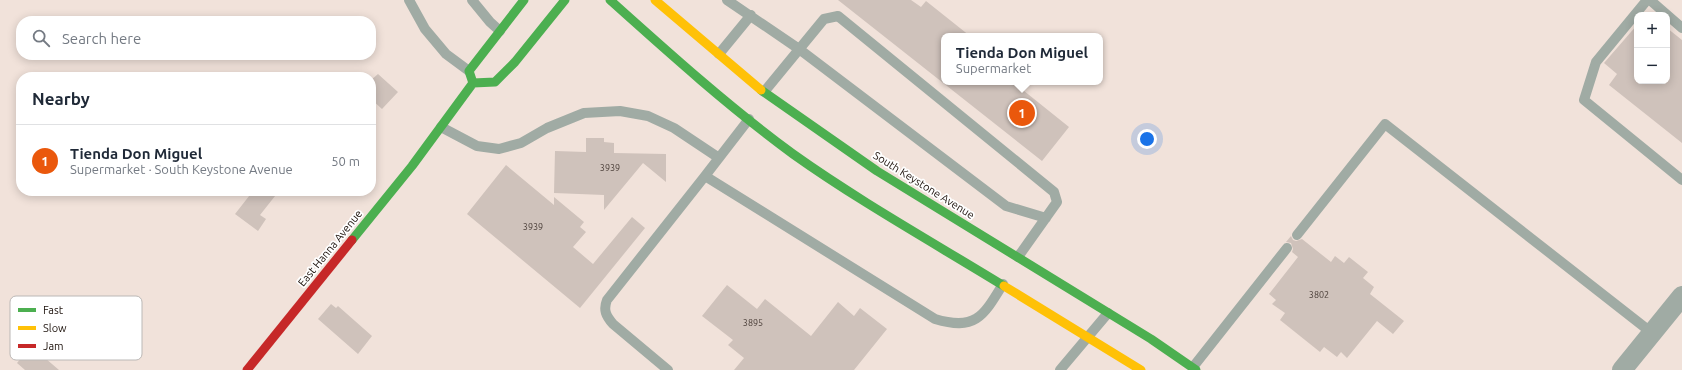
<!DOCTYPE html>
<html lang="en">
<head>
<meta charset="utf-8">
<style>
	:root { --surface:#fff; --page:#f6f6f7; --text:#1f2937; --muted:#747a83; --line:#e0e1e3; --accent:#ea580c }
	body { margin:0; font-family:Ubuntu,sans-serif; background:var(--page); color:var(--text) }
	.controls { position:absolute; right:12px; top:12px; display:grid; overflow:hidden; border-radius:8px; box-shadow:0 2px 10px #0003 }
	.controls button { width:36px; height:36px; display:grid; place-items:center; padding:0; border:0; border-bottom:1px solid var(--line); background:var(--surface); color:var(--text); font:20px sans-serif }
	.you { position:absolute; left:1147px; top:139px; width:14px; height:14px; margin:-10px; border:3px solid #fff; border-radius:50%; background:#1a73e8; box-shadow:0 0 0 6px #1a73e833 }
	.badge { display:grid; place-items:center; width:26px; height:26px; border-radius:50%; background:var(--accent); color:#fff; font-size:13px; font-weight:700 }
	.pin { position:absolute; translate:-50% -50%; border:2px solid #fff; box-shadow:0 1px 4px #0006 }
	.popup { position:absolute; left:941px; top:33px; width:162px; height:52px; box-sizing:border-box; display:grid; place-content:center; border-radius:8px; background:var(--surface); filter:drop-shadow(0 1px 3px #0005); font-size:13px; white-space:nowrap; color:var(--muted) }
	.popup b { font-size:15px; color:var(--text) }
	.popup::after { content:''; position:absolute; left:50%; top:100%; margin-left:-8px; border:8px solid transparent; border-top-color:var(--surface) }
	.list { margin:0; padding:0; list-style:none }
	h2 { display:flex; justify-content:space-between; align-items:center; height:52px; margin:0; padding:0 16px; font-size:17px }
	h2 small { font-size:13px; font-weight:400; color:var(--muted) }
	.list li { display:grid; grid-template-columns:26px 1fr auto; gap:12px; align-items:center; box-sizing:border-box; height:72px; padding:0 16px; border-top:1px solid var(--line) }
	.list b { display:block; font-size:15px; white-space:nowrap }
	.list p { margin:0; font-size:13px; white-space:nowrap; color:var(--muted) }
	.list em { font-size:13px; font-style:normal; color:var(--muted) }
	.icon { flex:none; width:22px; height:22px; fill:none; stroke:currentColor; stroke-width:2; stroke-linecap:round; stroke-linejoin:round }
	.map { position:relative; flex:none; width:1682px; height:370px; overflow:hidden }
	.search { position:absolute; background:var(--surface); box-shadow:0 2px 10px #0003; left:16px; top:16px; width:360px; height:44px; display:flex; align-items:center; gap:10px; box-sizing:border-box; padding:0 14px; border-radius:16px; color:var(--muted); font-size:15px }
	.panel { position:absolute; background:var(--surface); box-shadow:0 2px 10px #0003; left:16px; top:72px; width:360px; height:124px; border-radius:16px }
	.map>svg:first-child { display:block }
	.building { fill:#cfc2bb }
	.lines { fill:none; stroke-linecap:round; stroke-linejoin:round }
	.lane { stroke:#a0aba4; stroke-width:10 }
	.street { stroke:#a0aba4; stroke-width:20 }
	.fast { stroke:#4caf50; stroke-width:9 }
	.slow { stroke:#ffc107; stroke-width:9 }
	.jam { stroke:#c62828; stroke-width:9 }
	.labels { text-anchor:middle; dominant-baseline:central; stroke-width:3.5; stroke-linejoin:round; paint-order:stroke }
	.number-label { font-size:9px; fill:#493d37 }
	.street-label { font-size:11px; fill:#1c110b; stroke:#fff }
	.key { fill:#fff; stroke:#bbb8b6; stroke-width:1 }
	.key-label { font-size:11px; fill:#1c110b }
</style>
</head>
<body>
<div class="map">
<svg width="1682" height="370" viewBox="0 0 1682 370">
	<rect width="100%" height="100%" fill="#f1e2da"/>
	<!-- building -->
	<path class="building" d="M 838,0 L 911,0 L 921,7 L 926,1 L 970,36 L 944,36 L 944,82 L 1013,82 L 1069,127 L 1042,161 Z
		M 1637,25 L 1637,81 L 1667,81 L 1667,28 L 1682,40 L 1682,143 L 1609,85 L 1617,74 L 1604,63 Z
		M 378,74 L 398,92 L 382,109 L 371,99 L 371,80 Z
		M 586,138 L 604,138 L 604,142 L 614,143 L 614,153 L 666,154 L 666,182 L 643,163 L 604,210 L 604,195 L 554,193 L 555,151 L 586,152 Z
		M 506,165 L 554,205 L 554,197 L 584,222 L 580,227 L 586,232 L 573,247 L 593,264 L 632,217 L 645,228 L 580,308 L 467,214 Z
		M 253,191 L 279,191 L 260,215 L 266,219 L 258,231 L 235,214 Z
		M 1291,236 L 1293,240 L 1296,241 L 1302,239 L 1331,262 L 1335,256 L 1344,263 L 1349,257 L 1368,272 L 1363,278 L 1374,287 L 1370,294 L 1404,321 L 1393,334 L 1377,321 L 1347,358 L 1341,352 L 1337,357 L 1324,347 L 1320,352 L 1280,320 L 1285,313 L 1272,304 L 1276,300 L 1269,294 L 1298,257 L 1292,252 L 1293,249 L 1291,243 L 1286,242 Z
		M 727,285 L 757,309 L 765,299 L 811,336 L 838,302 L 854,316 L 860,308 L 887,329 L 854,370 L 734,370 L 744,358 L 728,345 L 733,340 L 702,316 Z
		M 331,304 L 336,308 L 338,306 L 372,336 L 358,354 L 318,319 Z
		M 31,346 L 59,370 L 25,370 L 17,363 Z"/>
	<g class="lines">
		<!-- lane -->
		<path class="lane" d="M 409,0 L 425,29 L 446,54 L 469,71
			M 472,0 L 490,22 L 500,31
			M 727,0 L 799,49 L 1006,206 L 1046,218
			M 1647,0 L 1596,62 L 1584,100 L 1682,180
			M 1650,0 L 1682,28
			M 719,54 L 751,15
			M 764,92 L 824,19 L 838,16 L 1054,192 L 1057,202 L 1018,257
			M 749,119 L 705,176 L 935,319 C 975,331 983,317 1003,284
			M 441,127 L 477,146 L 499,149 L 521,143 L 547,128 L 584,113 L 620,111 L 648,116 L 674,128 L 719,158
			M 1297,235 L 1385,124 L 1652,333
			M 1193,367 L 1287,248
			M 668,370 L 613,324 C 606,316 603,310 607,300 L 705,176
			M 1060,370 L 1108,313"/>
		<!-- street -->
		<path class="street" d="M 1622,370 L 1682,296"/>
		<!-- fast -->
		<path class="fast" d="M 610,0 C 669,53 729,107 793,154 C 859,201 934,243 1004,286
			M 473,83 L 495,82 L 515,62 L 565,0
			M 473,83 L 469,71 L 524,0
			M 761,90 L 877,171 L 1151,339 L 1196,370
			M 352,240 L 412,166 L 473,83"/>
		<!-- slow -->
		<path class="slow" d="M 655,0 L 761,90
			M 1004,286 L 1141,370"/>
		<!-- jam -->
		<path class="jam" d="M 247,370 L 352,240"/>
	</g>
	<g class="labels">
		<!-- number labels -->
		<g class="number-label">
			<text x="610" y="168">3939</text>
			<text x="533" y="227">3939</text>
			<text x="1319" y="295">3802</text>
			<text x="753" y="323">3895</text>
		</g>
		<!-- street labels -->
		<g class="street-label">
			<text transform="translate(924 185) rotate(32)">South Keystone Avenue</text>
			<text transform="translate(330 248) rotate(-51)">East Hanna Avenue</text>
		</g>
	</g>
	<!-- legend -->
	<rect x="10" y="296" width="132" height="64" rx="6" class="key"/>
	<rect x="18" y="308" width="18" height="4" fill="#4caf50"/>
	<rect x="18" y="326" width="18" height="4" fill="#ffc107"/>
	<rect x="18" y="344" width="18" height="4" fill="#c62828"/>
	<g class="key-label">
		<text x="43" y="314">Fast</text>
		<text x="43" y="332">Slow</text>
		<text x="43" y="350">Jam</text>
	</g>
</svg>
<div class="controls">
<button>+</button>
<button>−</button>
</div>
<div class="you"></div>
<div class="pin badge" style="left:1022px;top:113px">1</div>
<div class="popup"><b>Tienda Don Miguel</b>Supermarket</div>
<div class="search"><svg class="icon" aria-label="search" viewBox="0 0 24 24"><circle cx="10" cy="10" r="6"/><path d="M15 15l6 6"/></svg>Search here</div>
<section class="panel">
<h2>Nearby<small></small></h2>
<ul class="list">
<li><span class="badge">1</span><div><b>Tienda Don Miguel</b><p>Supermarket · South Keystone Avenue</p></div><em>50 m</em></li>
</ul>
</section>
</div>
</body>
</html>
